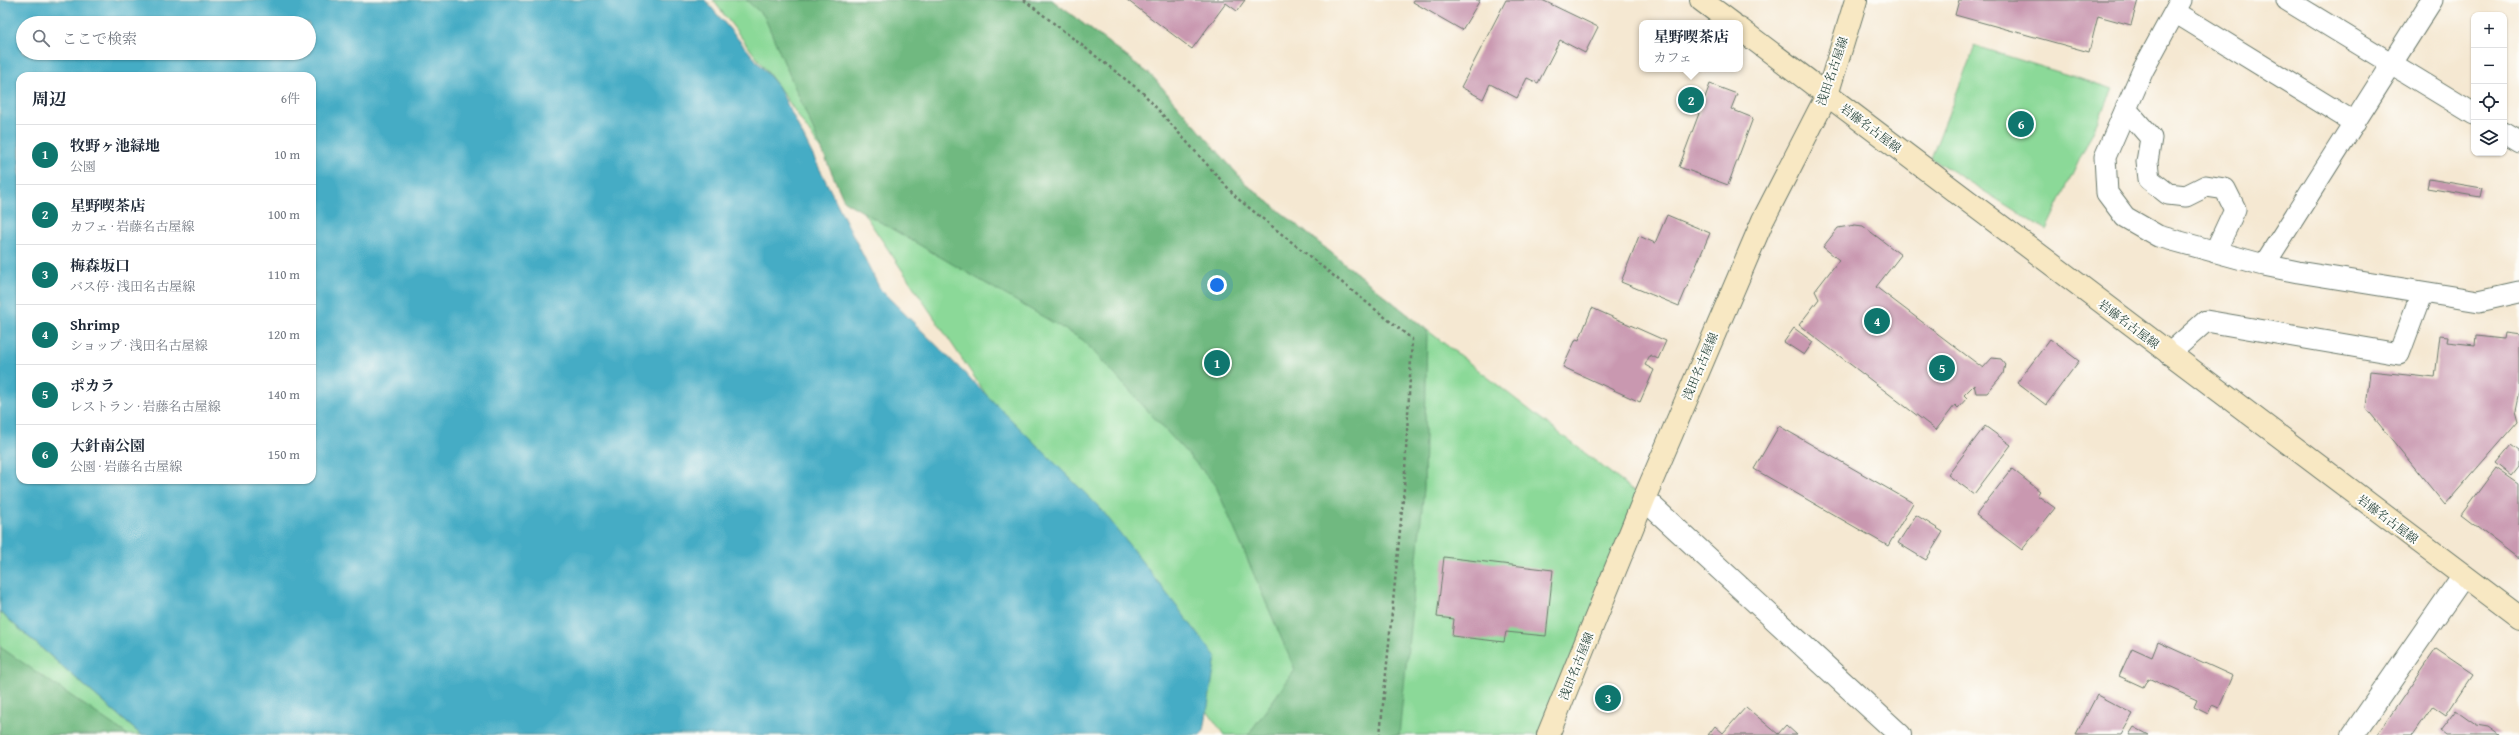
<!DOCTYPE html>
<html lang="ja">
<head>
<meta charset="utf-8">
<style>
	:root { --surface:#fff; --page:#f6f6f7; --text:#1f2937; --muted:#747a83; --line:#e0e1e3; --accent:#0f766e }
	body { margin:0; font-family:"Gentium Book Plus","Noto Serif JP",serif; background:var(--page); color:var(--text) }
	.controls { position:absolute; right:12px; top:12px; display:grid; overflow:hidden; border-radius:8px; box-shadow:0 1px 3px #0004 }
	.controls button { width:36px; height:36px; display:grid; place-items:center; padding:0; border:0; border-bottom:1px solid var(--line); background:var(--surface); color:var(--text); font:20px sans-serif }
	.you { position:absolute; left:1217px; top:285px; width:14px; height:14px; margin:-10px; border:3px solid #fff; border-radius:50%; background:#1a73e8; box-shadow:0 0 0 6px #1a73e833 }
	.badge { display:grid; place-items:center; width:26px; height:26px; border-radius:50%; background:var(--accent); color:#fff; font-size:13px; font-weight:700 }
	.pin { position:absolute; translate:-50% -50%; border:2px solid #fff; box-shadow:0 1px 4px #0006 }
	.popup { position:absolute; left:1639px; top:20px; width:104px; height:52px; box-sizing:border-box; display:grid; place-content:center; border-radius:8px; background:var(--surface); filter:drop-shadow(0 1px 3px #0005); font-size:13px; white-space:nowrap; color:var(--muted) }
	.popup b { font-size:15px; color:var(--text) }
	.popup::after { content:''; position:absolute; left:50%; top:100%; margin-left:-8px; border:8px solid transparent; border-top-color:var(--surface) }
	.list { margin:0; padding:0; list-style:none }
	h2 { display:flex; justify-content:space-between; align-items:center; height:52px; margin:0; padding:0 16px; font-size:17px }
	h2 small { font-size:13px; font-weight:400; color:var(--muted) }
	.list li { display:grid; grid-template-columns:26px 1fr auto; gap:12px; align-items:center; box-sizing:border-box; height:60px; padding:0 16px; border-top:1px solid var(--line) }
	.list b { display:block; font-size:15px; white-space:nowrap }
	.list p { margin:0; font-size:13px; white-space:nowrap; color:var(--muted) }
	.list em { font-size:13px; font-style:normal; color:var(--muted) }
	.icon { flex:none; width:22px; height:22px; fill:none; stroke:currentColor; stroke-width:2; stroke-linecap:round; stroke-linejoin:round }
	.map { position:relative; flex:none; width:2519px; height:735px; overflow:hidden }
	.search { position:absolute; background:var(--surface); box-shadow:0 1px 3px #0004; left:16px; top:16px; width:300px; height:44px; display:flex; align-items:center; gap:10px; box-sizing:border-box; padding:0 14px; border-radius:22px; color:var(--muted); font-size:15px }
	.panel { position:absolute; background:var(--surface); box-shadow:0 1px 3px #0004; left:16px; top:72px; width:300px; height:412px; border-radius:12px }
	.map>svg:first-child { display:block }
	.green { fill:#8bd998; stroke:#558b66 }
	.forest { fill:#70b980; stroke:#487b5a }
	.water { fill:#45acc5; stroke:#32747c; fill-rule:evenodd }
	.building { fill:#c998b0 }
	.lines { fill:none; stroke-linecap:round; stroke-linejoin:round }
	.service-casing { stroke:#6a796b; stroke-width:23 }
	.minor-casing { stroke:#6a796b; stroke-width:24 }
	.secondary-casing { stroke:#6a796b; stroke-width:24 }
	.path { stroke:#6a796b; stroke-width:2.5; stroke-dasharray:3 3; stroke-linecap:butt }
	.service { stroke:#fff; stroke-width:21 }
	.minor { stroke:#fff; stroke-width:22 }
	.secondary { stroke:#f8e8c3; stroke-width:22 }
	.labels { text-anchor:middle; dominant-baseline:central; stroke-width:4; stroke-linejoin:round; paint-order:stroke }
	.street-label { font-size:12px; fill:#1f3d34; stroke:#fdfcf7 }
</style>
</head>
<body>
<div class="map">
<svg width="2519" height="735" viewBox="0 0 2519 735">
	<rect width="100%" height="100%" fill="#fdfcf7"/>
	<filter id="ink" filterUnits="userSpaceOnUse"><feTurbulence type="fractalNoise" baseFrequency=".025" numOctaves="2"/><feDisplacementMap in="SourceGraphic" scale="8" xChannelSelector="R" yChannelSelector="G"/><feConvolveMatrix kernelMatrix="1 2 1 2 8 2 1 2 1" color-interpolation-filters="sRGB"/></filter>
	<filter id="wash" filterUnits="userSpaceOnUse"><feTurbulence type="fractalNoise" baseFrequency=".012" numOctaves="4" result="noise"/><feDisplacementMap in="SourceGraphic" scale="16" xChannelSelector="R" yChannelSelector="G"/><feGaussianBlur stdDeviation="0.9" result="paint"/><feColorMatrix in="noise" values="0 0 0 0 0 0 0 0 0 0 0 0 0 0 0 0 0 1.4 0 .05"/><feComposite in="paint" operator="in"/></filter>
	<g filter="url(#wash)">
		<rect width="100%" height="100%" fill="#f5e8d2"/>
		<!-- green -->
		<path class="green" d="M 713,0 L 1052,0 L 1152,76 L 1246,184 L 1427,330 L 1644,499 L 1553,735 L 1224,735 L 987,396 L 778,86 Z
			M 1975,46 L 2113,89 L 2046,230 L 1931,158 Z
			M 0,612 L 141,735 L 0,735 Z"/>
		<!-- forest -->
		<path class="forest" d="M 746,0 L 1052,0 L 1152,76 L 1246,184 L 1427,330 L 1424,489 L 1399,735 L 1248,735 L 1295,670 L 1215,484 L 1083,340 L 844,201 L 764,16 Z
			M 0,647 L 128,735 L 0,735 Z"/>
		<!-- water -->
		<path class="water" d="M 0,0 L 705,0 L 778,86 L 880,289 L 1102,510 L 1216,657 L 1204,731 L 1200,735 L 141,735 L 0,612 ZM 23,23 L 309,23 L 309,53 L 23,53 ZM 20,76 L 312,76 L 312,480 L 20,480 Z"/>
		<g id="blocks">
			<!-- building -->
			<path class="building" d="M 1127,0 L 1245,0 L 1237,11 L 1226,3 L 1192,49 Z
				M 1414,0 L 1480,0 L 1462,30 L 1413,2 Z
				M 1506,0 L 1542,0 L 1598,27 L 1585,53 L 1560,40 L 1538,83 L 1527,78 L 1517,98 L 1490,84 L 1483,99 L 1461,87 Z
				M 1959,0 L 2138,0 L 2131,25 L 2098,16 L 2089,52 L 1955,15 Z
				M 1710,84 L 1737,94 L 1731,109 L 1753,118 L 1728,185 L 1679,167 Z
				M 2429,179 L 2482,188 L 2480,197 L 2427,188 Z
				M 1667,215 L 1710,233 L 1679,306 L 1621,282 L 1639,236 L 1655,243 Z
				M 1855,225 L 1863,226 L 1901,255 L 1876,287 L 1983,368 L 1992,358 L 2001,359 L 2005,364 L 2003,374 L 1987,393 L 1976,393 L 1974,385 L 1964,395 L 1967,398 L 1958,408 L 1955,405 L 1936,430 L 1799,325 L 1819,299 L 1815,291 L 1839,260 L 1823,247 L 1838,228 Z
				M 1592,308 L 1666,341 L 1658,359 L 1650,355 L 1645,365 L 1654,370 L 1640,402 L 1563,367 L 1576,339 L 1579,340 Z
				M 1794,328 L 1813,342 L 1804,355 L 1784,342 Z
				M 2504,333 L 2519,335 L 2519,391 L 2515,410 L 2518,421 L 2445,505 L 2366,408 L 2370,371 L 2435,378 L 2440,335 L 2448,336 L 2447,342 L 2475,345 L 2476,336 L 2503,339 Z
				M 2050,339 L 2079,361 L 2046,405 L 2017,383 Z
				M 1779,426 L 1913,503 L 1888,546 L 1754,469 Z
				M 1985,426 L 2011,445 L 1974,494 L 1948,475 Z
				M 2511,445 L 2519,451 L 2519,467 L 2512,476 L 2496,463 Z
				M 2496,468 L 2519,484 L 2519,559 L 2461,515 Z
				M 2012,469 L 2040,491 L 2037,495 L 2055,508 L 2022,550 L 1976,515 Z
				M 1916,515 L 1943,532 L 1926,560 L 1898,543 Z
				M 1444,557 L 1553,570 L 1546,636 L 1506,632 L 1504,642 L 1452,636 L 1454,619 L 1437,617 Z
				M 2158,642 L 2233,676 L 2219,708 L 2212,705 L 2208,714 L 2194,707 L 2197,700 L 2148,678 L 2143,687 L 2119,676 L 2132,648 L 2152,657 Z
				M 2436,649 L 2473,674 L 2446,715 L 2433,706 L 2413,735 L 2377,735 Z
				M 2097,695 L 2133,714 L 2121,735 L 2076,735 Z
				M 1746,707 L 1778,734 L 1786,725 L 1797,735 L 1708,735 L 1715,726 L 1723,733 Z
				M 2456,710 L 2477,725 L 2489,727 L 2500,735 L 2445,735 L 2440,731 Z
				M 2134,727 L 2149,735 L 2129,735 Z"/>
		</g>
	</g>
	<g filter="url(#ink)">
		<use href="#blocks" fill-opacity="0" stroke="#6a796b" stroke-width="1"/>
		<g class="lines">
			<!-- service casing -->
			<g class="service-casing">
				<path id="service" d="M 2181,0 L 2143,70 L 2105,157 L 2107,193 L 2125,217 L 2158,236 L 2264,265 L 2298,272 L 2479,301 L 2519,292
					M 2287,0 L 2474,114
					M 2175,12 L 2355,123
					M 2126,109 L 2151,138 L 2147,162 L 2149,179 L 2168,194 L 2186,196 L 2206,186 L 2225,189 L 2235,209 L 2215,252
					M 2504,133 L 2519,142
					M 2264,265 L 2432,0
					M 2169,354 L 2206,321 L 2399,354 L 2422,292"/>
			</g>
			<!-- minor casing -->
			<g class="minor-casing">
				<path id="minor" d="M 1644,499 L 1900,735
					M 2353,735 L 2463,576"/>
			</g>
			<!-- secondary casing -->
			<g class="secondary-casing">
				<path id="secondary" d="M 1701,0 L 1732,23
					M 1740,29 L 2519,617
					M 1548,735 L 1644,499 L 1763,220 L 1827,95 L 1856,0"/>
			</g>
			<!-- path -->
			<path class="path" d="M 1024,0 L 1143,93 L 1237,198 L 1412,339 L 1404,489 L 1380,735"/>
			<!-- service -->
			<use href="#service" class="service"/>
			<!-- minor -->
			<use href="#minor" class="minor"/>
			<!-- secondary -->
			<use href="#secondary" class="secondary"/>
		</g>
	</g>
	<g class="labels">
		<!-- street labels -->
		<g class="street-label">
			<text transform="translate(1832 71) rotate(-71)">浅田名古屋線</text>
			<text transform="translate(1871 128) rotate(37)">岩藤名古屋線</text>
			<text transform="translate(2129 324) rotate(37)">岩藤名古屋線</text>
			<text transform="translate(1700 366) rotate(-67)">浅田名古屋線</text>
			<text transform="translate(2388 519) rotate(37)">岩藤名古屋線</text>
			<text transform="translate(1576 666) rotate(-68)">浅田名古屋線</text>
		</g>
	</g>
</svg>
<div class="controls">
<button>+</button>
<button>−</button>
<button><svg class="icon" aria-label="locate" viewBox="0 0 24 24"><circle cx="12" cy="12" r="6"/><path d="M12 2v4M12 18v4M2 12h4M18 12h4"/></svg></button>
<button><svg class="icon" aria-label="layers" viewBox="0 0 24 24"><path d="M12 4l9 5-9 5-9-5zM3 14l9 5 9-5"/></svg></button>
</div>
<div class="you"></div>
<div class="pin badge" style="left:1217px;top:363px">1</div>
<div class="pin badge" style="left:1691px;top:100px">2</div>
<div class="popup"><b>星野喫茶店</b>カフェ</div>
<div class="pin badge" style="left:1608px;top:698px">3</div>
<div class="pin badge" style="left:1877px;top:321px">4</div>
<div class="pin badge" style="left:1942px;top:368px">5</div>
<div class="pin badge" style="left:2021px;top:124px">6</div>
<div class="search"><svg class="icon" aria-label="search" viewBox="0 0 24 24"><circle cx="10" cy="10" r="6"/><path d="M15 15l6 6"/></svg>ここで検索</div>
<section class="panel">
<h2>周辺<small>6件</small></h2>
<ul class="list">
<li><span class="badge">1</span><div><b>牧野ヶ池緑地</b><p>公園</p></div><em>10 m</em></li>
<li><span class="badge">2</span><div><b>星野喫茶店</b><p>カフェ · 岩藤名古屋線</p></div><em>100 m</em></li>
<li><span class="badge">3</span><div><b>梅森坂口</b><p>バス停 · 浅田名古屋線</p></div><em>110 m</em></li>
<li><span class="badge">4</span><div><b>Shrimp</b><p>ショップ · 浅田名古屋線</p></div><em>120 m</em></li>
<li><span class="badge">5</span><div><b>ポカラ</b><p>レストラン · 岩藤名古屋線</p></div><em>140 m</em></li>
<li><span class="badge">6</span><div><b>大針南公園</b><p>公園 · 岩藤名古屋線</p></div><em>150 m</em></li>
</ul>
</section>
</div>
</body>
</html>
